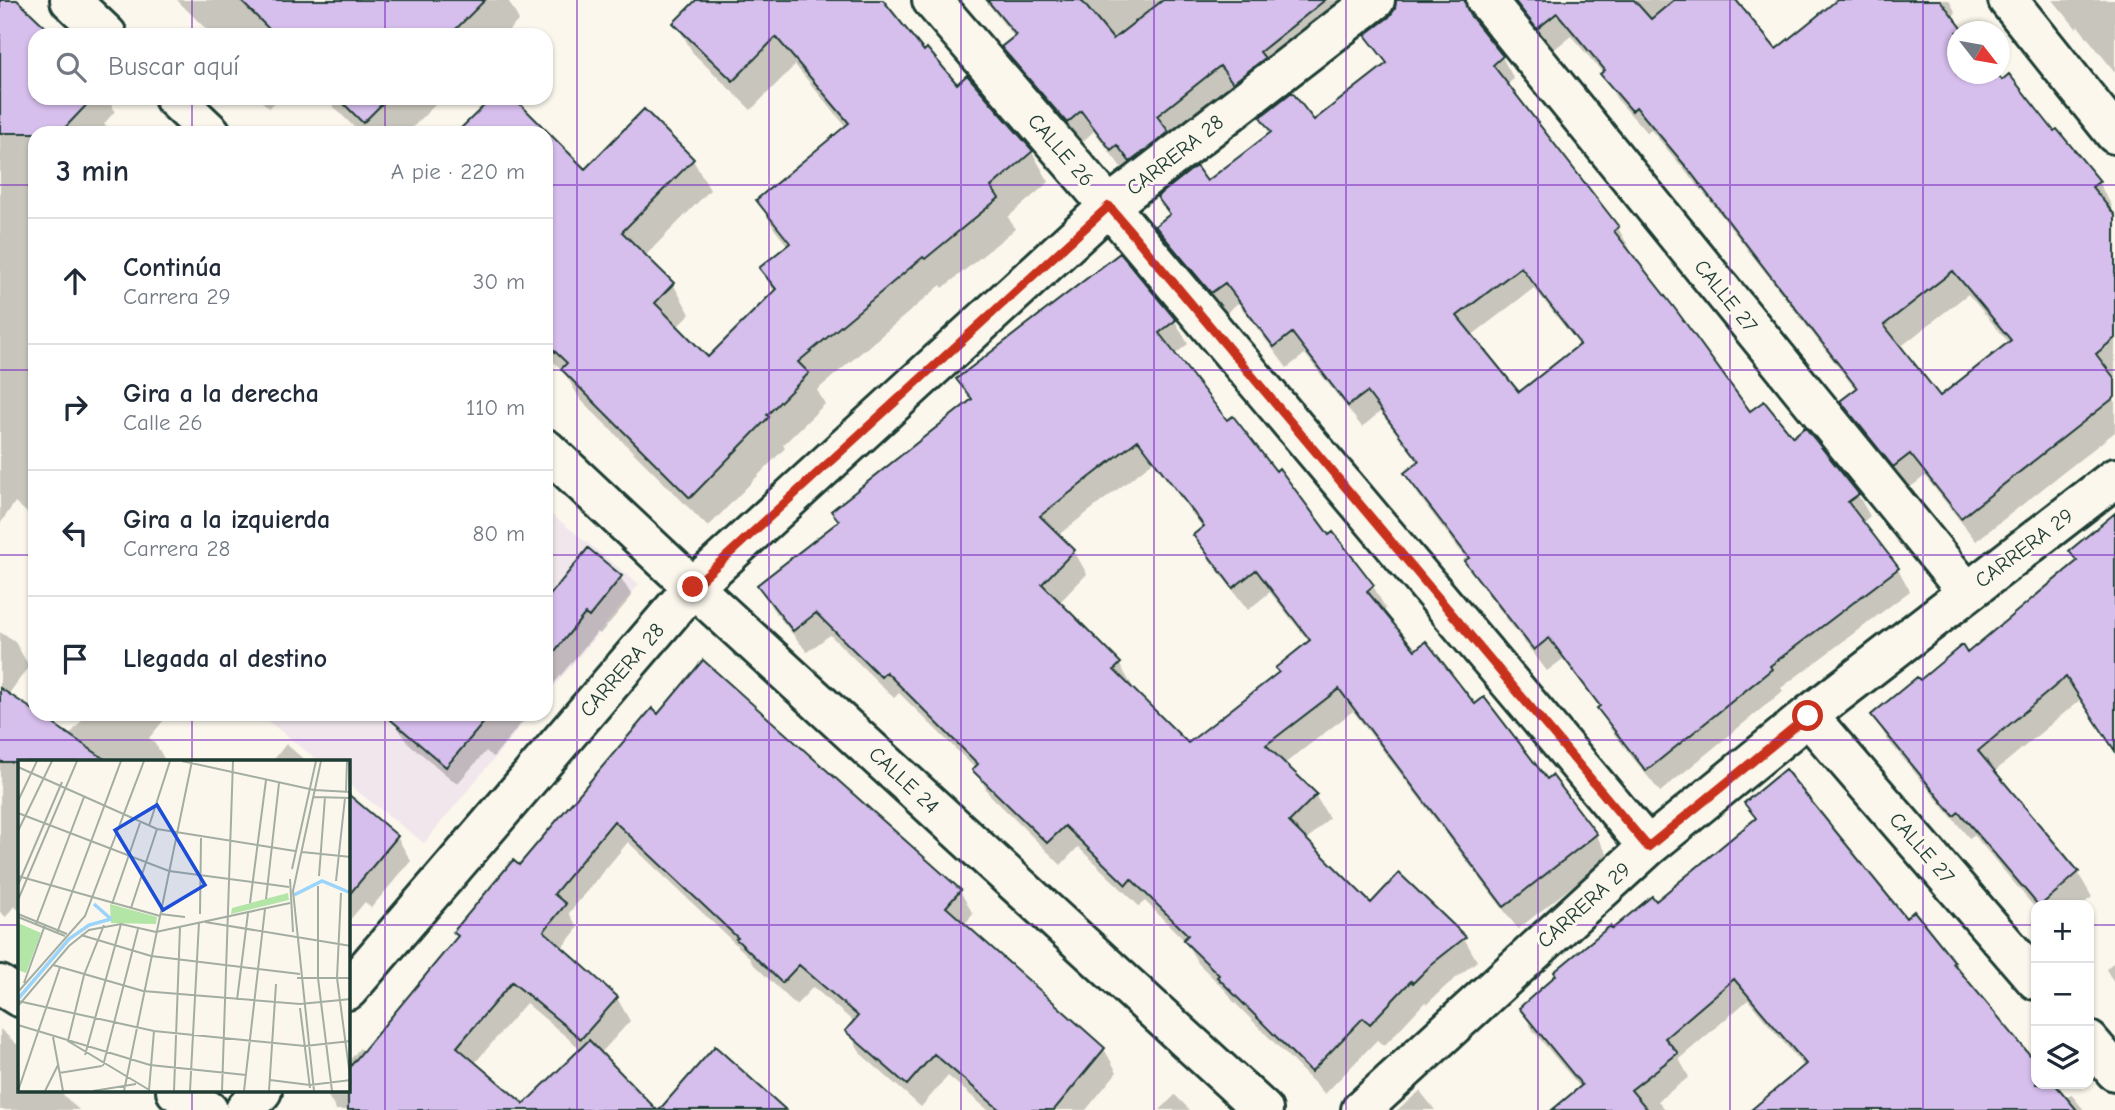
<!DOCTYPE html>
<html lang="es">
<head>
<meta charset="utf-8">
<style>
	:root { --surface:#fff; --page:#f6f6f7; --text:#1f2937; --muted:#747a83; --line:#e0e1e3 }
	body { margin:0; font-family:"Comic Neue",sans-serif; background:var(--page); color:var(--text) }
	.controls { position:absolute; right:21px; bottom:21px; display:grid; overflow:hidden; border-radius:14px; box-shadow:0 2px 5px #0004 }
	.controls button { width:63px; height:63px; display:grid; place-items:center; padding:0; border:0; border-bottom:2px solid var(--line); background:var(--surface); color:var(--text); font:35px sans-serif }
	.compass { position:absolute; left:1947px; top:21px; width:63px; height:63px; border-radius:50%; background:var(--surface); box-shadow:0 2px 5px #0004; rotate:121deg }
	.stop { position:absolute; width:21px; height:21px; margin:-16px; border:5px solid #c8321e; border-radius:50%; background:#fff }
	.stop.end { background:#c8321e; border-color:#fff; box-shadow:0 2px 7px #0008 }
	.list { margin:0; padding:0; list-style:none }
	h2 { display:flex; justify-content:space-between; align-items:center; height:91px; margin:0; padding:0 28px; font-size:30px }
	h2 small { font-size:23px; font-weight:400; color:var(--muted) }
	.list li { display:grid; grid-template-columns:46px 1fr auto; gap:21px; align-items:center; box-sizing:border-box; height:126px; padding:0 28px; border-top:2px solid var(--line) }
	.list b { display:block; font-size:26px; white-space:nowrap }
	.list p { margin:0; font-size:23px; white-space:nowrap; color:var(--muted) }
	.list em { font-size:23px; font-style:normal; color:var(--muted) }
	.icon { flex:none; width:38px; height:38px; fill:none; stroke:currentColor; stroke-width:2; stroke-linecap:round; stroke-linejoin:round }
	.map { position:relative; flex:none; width:2115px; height:1110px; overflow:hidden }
	.search { position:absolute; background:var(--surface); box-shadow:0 2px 5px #0004; left:28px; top:28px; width:525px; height:77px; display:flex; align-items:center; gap:18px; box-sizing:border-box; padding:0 24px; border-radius:21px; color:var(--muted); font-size:26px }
	.panel { position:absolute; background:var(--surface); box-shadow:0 2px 5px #0004; left:28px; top:126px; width:525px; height:595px; border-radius:21px }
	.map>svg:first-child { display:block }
	.built { fill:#f0e6ec }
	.shadow { fill:#0003; fill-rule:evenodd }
	.building { fill:#d6beed; stroke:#1f3d34; stroke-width:2; fill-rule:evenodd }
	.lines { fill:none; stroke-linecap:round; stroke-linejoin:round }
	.minor-casing { stroke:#1f3d34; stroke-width:44 }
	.tertiary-casing { stroke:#1f3d34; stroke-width:44 }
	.minor { stroke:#fbf7ec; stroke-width:38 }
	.tertiary { stroke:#fbf7ec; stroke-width:38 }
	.route { stroke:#c8321e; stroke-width:9 }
	.grid { fill:none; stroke:#7b2cbf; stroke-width:2; stroke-opacity:0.55 }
	.labels { text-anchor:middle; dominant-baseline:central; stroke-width:6; stroke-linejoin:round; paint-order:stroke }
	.street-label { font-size:21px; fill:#1f3d34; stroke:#fbf7ec }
	.inset-river { fill:none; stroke:#9bd4fb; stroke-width:3.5 }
	.inset-road { fill:none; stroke:#a3ada2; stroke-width:2 }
	.view { fill:#1d4ed8; fill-opacity:0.15; stroke:#1d4ed8; stroke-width:3.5 }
	.inset-edge { fill:none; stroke:#1f3d34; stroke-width:3.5 }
</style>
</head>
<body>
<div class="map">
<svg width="2115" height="1110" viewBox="0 0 2115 1110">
	<rect width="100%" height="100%" fill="#fbf7ec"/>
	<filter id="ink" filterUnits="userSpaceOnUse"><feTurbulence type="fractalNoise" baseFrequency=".0143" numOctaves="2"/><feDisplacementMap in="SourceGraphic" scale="14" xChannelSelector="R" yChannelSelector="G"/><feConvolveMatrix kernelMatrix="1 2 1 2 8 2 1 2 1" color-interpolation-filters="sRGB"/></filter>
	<g filter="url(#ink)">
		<!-- built -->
		<path class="built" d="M 546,510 L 639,584 L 546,696 Z
			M 259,714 L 531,714 L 424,843 L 348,784 L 348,762 L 320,762 Z"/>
		<!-- shadow -->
		<path class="shadow" d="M 0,0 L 10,0 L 51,35 L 35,35 L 35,98 L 107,98 L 115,111 L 104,124 L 114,133 L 35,133 L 35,520 L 15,502 L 0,524 Z
			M 177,0 L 508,0 L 519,20 L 504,35 L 212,35 Z
			M 698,0 L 881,0 L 923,53 L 956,86 L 967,77 L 1032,152 L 1049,182 L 1008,217 L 1015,229 L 943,288 L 941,285 L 817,390 L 825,404 L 783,445 L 785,448 L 708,527 L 580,399 L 564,372 L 551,359 L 546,350 L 546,133 L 458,133 L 494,98 L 512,98 L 585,171 L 644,111 L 693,160 L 710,190 L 645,256 L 673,284 L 690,314 L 677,327 L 708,359 L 775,293 L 761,269 L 788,246 L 775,230 L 758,200 L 847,128 L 795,65 L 751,110 L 693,53 L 676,23 Z
			M 985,0 L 1384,0 L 1124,171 L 1094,131 L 1080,144 L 1016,69 L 1004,47 L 1015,38 Z
			M 1390,0 L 1465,0 L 1478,27 L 1502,57 L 1514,79 L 1506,85 L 1618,228 L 1630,249 L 1627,251 L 1750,414 L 1792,439 L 1858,495 L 1870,516 L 1862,523 L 1898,569 L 1910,591 L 1781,688 L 1783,691 L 1660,792 L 1611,730 L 1600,708 L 1563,659 L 1547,671 L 1479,583 L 1467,562 L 1468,561 L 1418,495 L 1406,474 L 1419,463 L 1380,412 L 1362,427 L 1305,354 L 1287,368 L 1238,303 L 1225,314 L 1169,248 L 1157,227 L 1170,217 L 1159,197 L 1207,183 L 1271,134 L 1262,117 L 1313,123 L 1387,65 L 1368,36 L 1390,19 L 1397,10 L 1398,1 ZM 1534,288 L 1580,346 L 1519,395 L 1471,336 Z
			M 1514,0 L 1734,0 L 1776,52 L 1840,0 L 1949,0 L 1956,13 L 1951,17 L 1958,32 L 1958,74 L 1995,74 L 2098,182 L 2112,206 L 2108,209 L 2115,218 L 2115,432 L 1976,541 L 1925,476 L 1908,489 L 1856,425 L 1842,401 L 1856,390 L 1704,193 L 1651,130 L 1647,133 L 1616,98 L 1603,73 L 1571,36 L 1552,51 L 1522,14 ZM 1968,294 L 2010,344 L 1939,398 L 1899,348 Z
			M 2053,0 L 2115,0 L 2115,72 L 2078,26 L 2076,28 Z
			M 258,98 L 279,98 L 269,108 Z
			M 325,98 L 442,98 L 407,133 L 360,133 Z
			M 1120,256 L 1175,321 L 1188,344 L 1174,355 L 1227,422 L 1329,537 L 1332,535 L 1373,586 L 1386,609 L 1382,612 L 1414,653 L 1475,707 L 1547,781 L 1596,835 L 1609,857 L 1518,929 L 1353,711 L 1283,765 L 1315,795 L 1329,818 L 1306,841 L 1371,905 L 1464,938 L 1477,961 L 1446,986 L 1427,1004 L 1425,1002 L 1384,1046 L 1377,1040 L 1325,1094 L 1232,1000 L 1227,992 L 1198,963 L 1184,940 L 1145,901 L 1139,906 L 1078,847 L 1061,865 L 988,793 L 976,769 L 899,693 L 894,698 L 830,635 L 807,652 L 772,608 L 759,586 L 840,523 L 833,511 L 971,402 L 958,379 ZM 1153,462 L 1204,529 L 1195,535 L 1208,558 L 1248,610 L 1270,592 L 1310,643 L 1281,673 L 1188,745 L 1131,689 L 1133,687 L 1119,664 L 1059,603 L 1087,574 L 1074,551 L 1057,536 Z
			M 2115,515 L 2115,751 L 2081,699 L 1994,772 L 2078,873 L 2092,897 L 2082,905 L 2036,905 L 2036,909 L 1974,835 L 1969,838 L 1887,739 L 1874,715 L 1919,683 L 1967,655 L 2077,563 L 2071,552 Z
			M 588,551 L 621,578 L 632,596 L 600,634 L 597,632 L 546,693 L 546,599 L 548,596 L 550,597 Z
			M 0,632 L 15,642 L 29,666 L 8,695 L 69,736 L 87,714 L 169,714 L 149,738 L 155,743 L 166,762 L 19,762 L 19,910 L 14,906 L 6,917 L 0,912 Z
			M 652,711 L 960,891 L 973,914 L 964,925 L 1104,1049 L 1117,1072 L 1086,1110 L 988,1110 L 948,1076 L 921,1107 L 861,1054 L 848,1031 L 855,1023 L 813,987 L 796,1005 L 752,963 L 748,956 L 628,842 L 569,913 L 578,928 L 561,949 L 617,998 L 630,1021 L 600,1054 L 655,1110 L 336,1110 L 325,1091 L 348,1091 L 348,1062 L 360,1048 L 364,1052 L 459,938 L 455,933 L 520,868 ZM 526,1003 L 582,1050 L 524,1106 L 474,1064 Z
			M 402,714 L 529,714 L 493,757 L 486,751 L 457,784 L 406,741 L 395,722 Z
			M 286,744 L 307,762 L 272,762 Z
			M 348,796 L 397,837 L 411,861 L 371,908 L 365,902 L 348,922 Z
			M 1746,803 L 1905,920 L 1953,963 L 1960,973 L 2036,1065 L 2036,1084 L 2052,1084 L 2065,1099 L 2071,1094 L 2084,1110 L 1779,1110 L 1805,1068 L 1748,1000 L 1679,1059 L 1689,1077 L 1658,1101 L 1666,1110 L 1578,1110 L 1581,1088 L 1534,1032 L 1521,1009 L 1612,931 L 1656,903 L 1756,820 Z
			M 2115,961 L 2115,985 L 2106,969 Z
			M 0,1029 L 19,1046 L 19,1091 L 59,1091 L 79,1110 L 0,1110 Z
			M 1420,1091 L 1435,1110 L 1397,1110 Z
			M 1175,1095 L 1190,1110 L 1160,1110 Z"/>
		<!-- building -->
		<path class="building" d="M 0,0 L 17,0 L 54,35 L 35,35 L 35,98 L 93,98 L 60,133 L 0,133 Z
			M 240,0 L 485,0 L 450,35 L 275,35 Z
			M 696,0 L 883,0 L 924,51 L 927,48 L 957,84 L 967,75 L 1033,151 L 991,187 L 999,198 L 925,259 L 923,257 L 798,362 L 809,373 L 767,415 L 769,417 L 690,498 L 561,369 L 567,363 L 546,343 L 546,133 L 456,133 L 492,98 L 514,98 L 585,169 L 644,109 L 694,159 L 622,232 L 674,283 L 655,303 L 708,357 L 776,289 L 759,268 L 790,243 L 756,200 L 849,123 L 776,37 L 733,81 L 673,23 Z
			M 987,0 L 1081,0 L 1113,39 L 1163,0 L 1325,0 L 1260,52 L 1265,58 L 1233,83 L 1220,66 L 1157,116 L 1169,132 L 1130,162 L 1117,145 L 1111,150 L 1081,111 L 1067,123 L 1001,47 L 1016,35 Z
			M 1396,0 L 1465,0 L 1469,14 L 1503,56 L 1493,65 L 1619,227 L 1614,231 L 1676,310 L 1750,411 L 1764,401 L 1793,437 L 1805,427 L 1859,494 L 1848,502 L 1899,568 L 1770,666 L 1772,669 L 1646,771 L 1597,708 L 1600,706 L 1549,638 L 1534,650 L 1464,561 L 1469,558 L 1404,473 L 1419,461 L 1367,392 L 1348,406 L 1292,333 L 1274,347 L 1225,283 L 1211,293 L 1155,226 L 1170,214 L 1157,197 L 1196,166 L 1207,181 L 1240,156 L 1271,132 L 1260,117 L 1292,92 L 1314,120 L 1387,63 L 1365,35 L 1389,17 L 1395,9 ZM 1521,267 L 1580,344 L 1519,392 L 1457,316 Z
			M 1514,0 L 1634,0 L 1651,19 L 1674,0 L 1736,0 L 1776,49 L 1837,0 L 1940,0 L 1965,32 L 1957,32 L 1957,74 L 1997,74 L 2002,80 L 2009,74 L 2054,131 L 2057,129 L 2100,181 L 2092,187 L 2115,215 L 2115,338 L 2096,354 L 2115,379 L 2115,397 L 1961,518 L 1910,454 L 1893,467 L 1840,401 L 1857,388 L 1688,169 L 1636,107 L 1632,111 L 1600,74 L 1605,70 L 1557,13 L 1537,29 ZM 1953,271 L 2011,340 L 1940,396 L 1884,325 Z
			M 338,98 L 388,98 L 363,123 Z
			M 1120,253 L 1176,320 L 1159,333 L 1227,420 L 1233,416 L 1276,471 L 1279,468 L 1329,535 L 1333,532 L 1374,585 L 1367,591 L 1415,650 L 1426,641 L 1475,704 L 1484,697 L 1547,779 L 1552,775 L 1597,834 L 1504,907 L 1339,689 L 1266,745 L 1317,794 L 1289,822 L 1371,903 L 1399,873 L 1466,937 L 1433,963 L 1413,983 L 1411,981 L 1370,1024 L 1363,1018 L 1311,1072 L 1217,977 L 1219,975 L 1183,940 L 1188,935 L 1131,879 L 1126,885 L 1065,826 L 1047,843 L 972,770 L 978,764 L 886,672 L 881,677 L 816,613 L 793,631 L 757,585 L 839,521 L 831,511 L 972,399 L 956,379 ZM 1138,440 L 1204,526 L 1193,535 L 1233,588 L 1256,570 L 1310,640 L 1275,668 L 1279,672 L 1188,743 L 1114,670 L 1121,663 L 1042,584 L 1075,550 L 1040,516 Z
			M 2115,513 L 2115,751 L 2066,677 L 1978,751 L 2079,872 L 2041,905 L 2038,905 L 1959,812 L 1954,816 L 1871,715 L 1917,677 L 1920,680 L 1962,645 L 1967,653 L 2077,561 L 2069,551 Z
			M 588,548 L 622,576 L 589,617 L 585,614 L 546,662 L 546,600 Z
			M 703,660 L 961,890 L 946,907 L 1105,1048 L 1054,1110 L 1000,1110 L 934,1054 L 907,1085 L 845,1031 L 858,1016 L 799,965 L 782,983 L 736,939 L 738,938 L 614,821 L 554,894 L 566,904 L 544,931 L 618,997 L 581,1039 L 512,982 L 457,1047 L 524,1104 L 589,1040 L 657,1110 L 348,1110 L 348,1069 L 458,936 L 453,932 L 513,860 L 519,865 L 652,708 L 658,714 Z
			M 0,688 L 35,711 L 35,714 L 39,714 L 109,762 L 0,762 Z
			M 384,714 L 491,714 L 446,767 Z
			M 1785,769 L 1906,918 L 1914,911 L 1955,962 L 1953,963 L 2036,1062 L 2036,1084 L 2055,1084 L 2077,1110 L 1751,1110 L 1806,1064 L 1734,979 L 1665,1038 L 1678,1053 L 1631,1090 L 1648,1110 L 1552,1110 L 1582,1085 L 1519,1008 L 1556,975 L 1554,972 L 1610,926 L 1612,929 L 1652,896 L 1656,901 L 1756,818 L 1744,803 Z
			M 348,794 L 398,836 L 348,896 Z
			M 715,1046 L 786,1110 L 659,1110 Z"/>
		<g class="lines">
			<!-- minor casing -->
			<g class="minor-casing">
				<path id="minor" d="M 932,0 L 1109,206 L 1648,847
					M 1486,0 L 1967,592
					M 2008,0 L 2115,134
					M 693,587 L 1263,1110
					M 1808,716 L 2036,980
					M 0,985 L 19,997
					M 2089,1041 L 2115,1071
					M 176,1091 L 208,1110
					M 1361,1110 L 1648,847 L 1808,716 L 2115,478"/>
			</g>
			<!-- tertiary casing -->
			<g class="tertiary-casing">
				<path id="tertiary" d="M 70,0 L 107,35
					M 174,98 L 211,133
					M 546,449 L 693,587
					M 348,990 L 693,587 L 1109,206 L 1375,0
					M 245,1110 L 262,1091"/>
			</g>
			<!-- minor -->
			<use href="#minor" class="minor"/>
			<!-- tertiary -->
			<use href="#tertiary" class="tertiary"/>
		</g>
	</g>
	<g class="lines" filter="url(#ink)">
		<!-- route -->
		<path class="route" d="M 693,587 L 1109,206 L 1648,847 L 1808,716"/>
	</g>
	<!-- grid -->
	<path class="grid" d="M 192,0 L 192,35M 385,0 L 385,35M 577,0 L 577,1110M 769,0 L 769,1110M 961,0 L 961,1110M 1154,0 L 1154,1110M 1346,0 L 1346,1110M 1538,0 L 1538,1110M 1730,0 L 1730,1110M 1923,0 L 1923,1110M 192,98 L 192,133M 385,98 L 385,133M 0,185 L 35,185M 546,185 L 2115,185M 0,370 L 35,370M 546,370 L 2115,370M 0,555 L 35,555M 546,555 L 2115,555M 192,714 L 192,762M 385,714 L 385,1110M 0,740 L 2115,740M 0,925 L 19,925M 348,925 L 2036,925M 2089,925 L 2115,925M 192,1091 L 192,1110"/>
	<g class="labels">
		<!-- street labels -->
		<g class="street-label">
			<text transform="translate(1061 150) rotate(49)">CALLE 26</text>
			<text transform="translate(1175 155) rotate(-38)">CARRERA 28</text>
			<text transform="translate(1726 296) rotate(51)">CALLE 27</text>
			<text transform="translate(2024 548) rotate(-37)">CARRERA 29</text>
			<text transform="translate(622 670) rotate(-49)">CARRERA 28</text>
			<text transform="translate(904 780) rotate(43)">CALLE 24</text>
			<text transform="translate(1922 848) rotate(49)">CALLE 27</text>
			<text transform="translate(1584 905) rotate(-42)">CARRERA 29</text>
		</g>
	</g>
	<!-- overview -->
	<g transform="translate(18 760)">
		<rect width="332" height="332" fill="#fbf7ec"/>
		<path d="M 270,133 L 271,140 L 213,154 L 214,148 ZM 92,144 L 139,157 L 138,164 L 93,163 ZM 0,163 L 23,173 L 8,213 L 0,210 Z" fill="#b2e5a6"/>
		<path class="inset-river" d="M 276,135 L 304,121 L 333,133M 76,144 L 93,159M 0,239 L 51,179 L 71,165 L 93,159"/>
		<path class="inset-road" d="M 164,1 L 296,30 L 333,32M 0,7 L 139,69 L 277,91M 328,32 L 329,1M 296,37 L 333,38M 0,41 L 19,1M 0,53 L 151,111 L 271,127M 131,66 L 152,1M 0,71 L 34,1M 284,92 L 333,97M 274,109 L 298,1M 0,116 L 142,156M 301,116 L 307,37M 272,119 L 275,172M 318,121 L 327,38M 0,125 L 44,22M 300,126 L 300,218 L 314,331M 323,133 L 319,218 L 333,324M 248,139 L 261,23M 0,140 L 59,1M 232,143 L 248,20M 94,144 L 122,63M 113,148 L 139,69M 0,154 L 49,174M 142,154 L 167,157M 182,154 L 183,78M 0,157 L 47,176M 187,162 L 333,186M 18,164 L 66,37M 86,165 L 66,215 L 50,281 L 133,331M 39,173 L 103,1M 63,175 L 133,196 L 282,214M 35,205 L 125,231 L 282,244 L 333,239M 279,218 L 333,218M 6,223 L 27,165M 0,232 L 67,156 L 126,1M 219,240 L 230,153M 0,241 L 136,271 L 287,286 L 333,281M 0,246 L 51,186 L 71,170 L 103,164 L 138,172 L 272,143M 282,248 L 292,328M 0,265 L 132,305 L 228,315M 35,277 L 45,331M 67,295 L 103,164M 85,306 L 120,169M 41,313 L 84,306M 252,320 L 292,325 L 333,320M 131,330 L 136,271M 0,331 L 42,207M 27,331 L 40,305M 75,331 L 118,324M 106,331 L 174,1M 156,331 L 162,167M 172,331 L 181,162M 204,331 L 215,1M 226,331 L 247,149M 251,331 L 258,224M 296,331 L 275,131 L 303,1"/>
		<path class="view" d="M 139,45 L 187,125 L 145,150 L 97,70 Z"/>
		<rect width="332" height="332" class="inset-edge"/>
	</g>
</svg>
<div class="controls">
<button>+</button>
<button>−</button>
<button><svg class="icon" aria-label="layers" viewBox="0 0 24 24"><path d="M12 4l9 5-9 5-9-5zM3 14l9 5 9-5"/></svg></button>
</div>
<svg class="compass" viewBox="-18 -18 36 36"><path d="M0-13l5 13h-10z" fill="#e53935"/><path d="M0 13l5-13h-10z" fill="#747a83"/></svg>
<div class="stop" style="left:1808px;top:716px"></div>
<div class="stop end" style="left:693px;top:587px"></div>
<div class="search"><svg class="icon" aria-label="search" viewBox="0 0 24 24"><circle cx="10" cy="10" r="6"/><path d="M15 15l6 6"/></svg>Buscar aquí</div>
<section class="panel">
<h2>3 min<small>A pie · 220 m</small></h2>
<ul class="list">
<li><svg class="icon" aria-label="ahead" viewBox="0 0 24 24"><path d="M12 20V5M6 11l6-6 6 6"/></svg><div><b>Continúa</b><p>Carrera 29</p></div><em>30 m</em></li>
<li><svg class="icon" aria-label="right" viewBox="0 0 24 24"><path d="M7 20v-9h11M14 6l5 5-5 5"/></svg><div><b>Gira a la derecha</b><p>Calle 26</p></div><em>110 m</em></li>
<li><svg class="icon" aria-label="left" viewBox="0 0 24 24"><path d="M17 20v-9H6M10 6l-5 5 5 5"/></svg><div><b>Gira a la izquierda</b><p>Carrera 28</p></div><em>80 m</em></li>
<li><svg class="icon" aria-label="arrive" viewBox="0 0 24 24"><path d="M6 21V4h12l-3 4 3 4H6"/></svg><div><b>Llegada al destino</b></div></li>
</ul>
</section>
</div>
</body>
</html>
